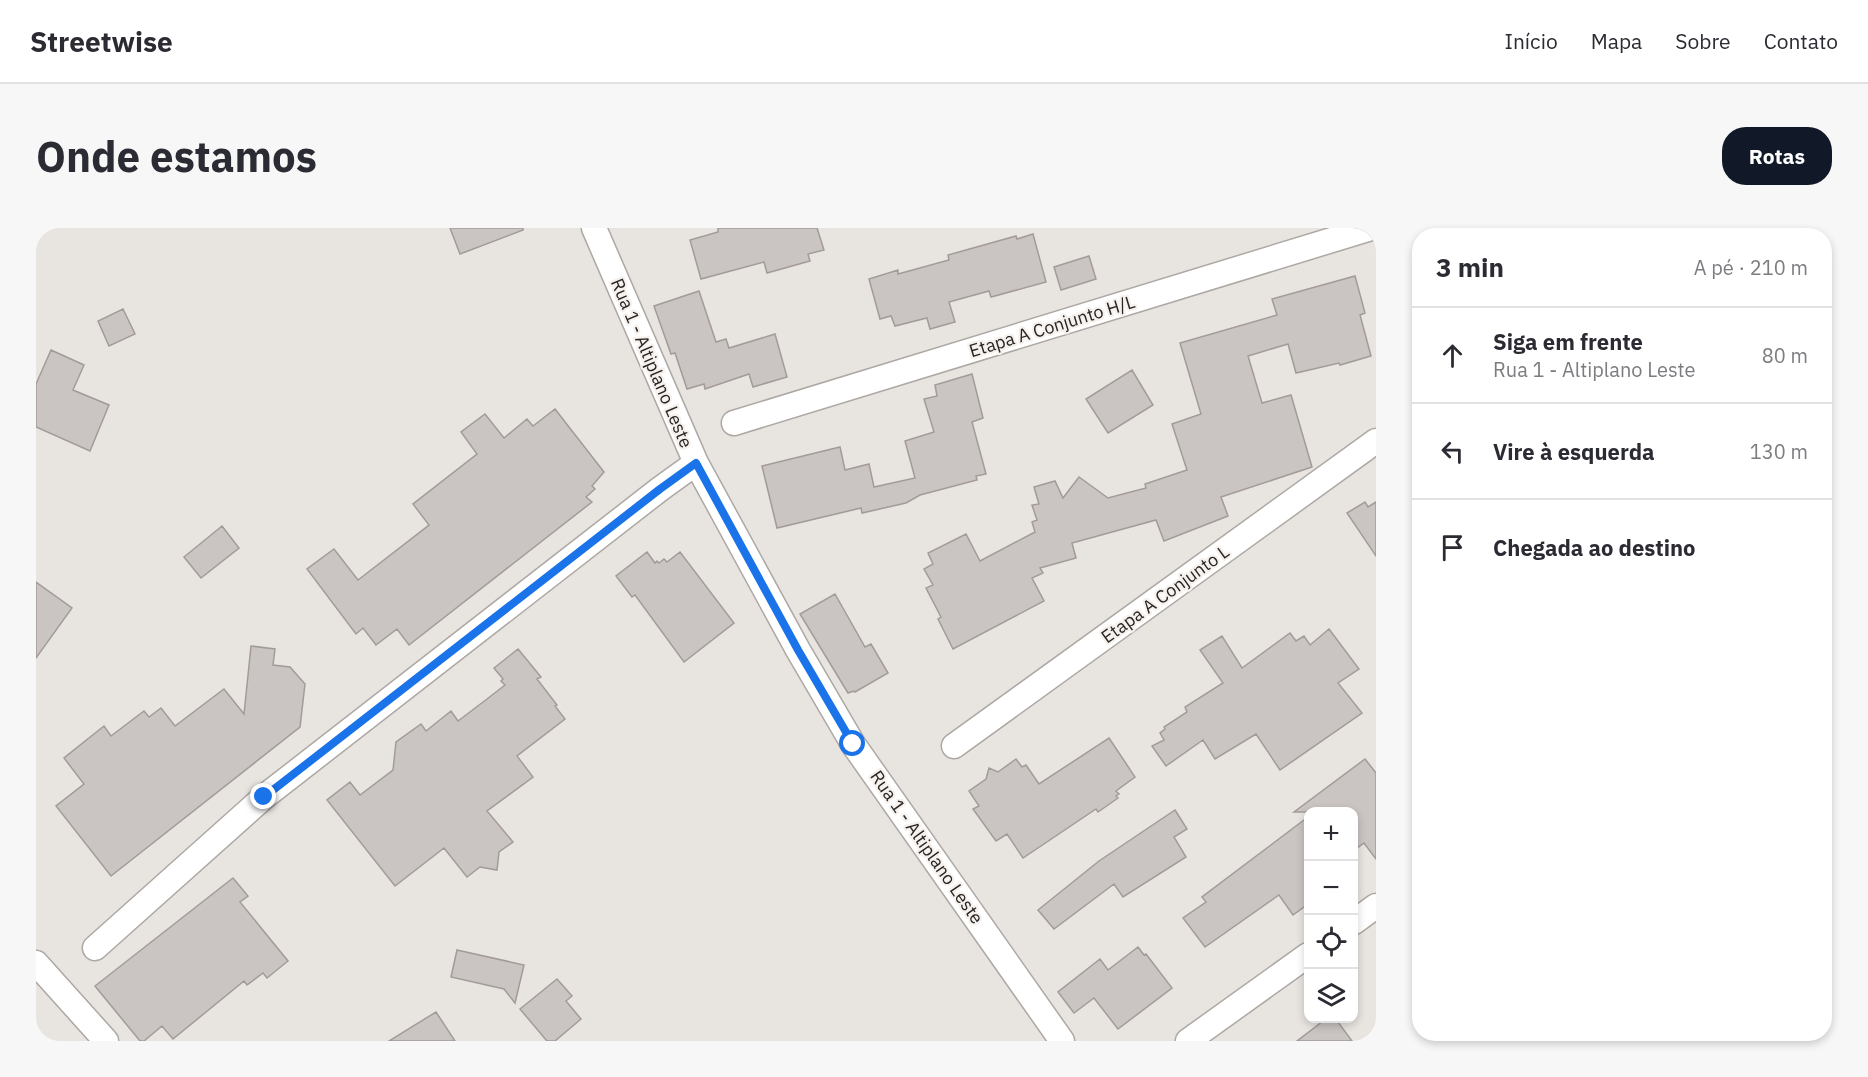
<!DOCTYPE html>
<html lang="pt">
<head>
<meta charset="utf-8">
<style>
	:root { --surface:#fff; --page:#f7f7f7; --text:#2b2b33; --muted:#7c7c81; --line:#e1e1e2; --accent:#111827 }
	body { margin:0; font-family:"IBM Plex Sans",sans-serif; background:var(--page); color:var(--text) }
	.controls { position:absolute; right:18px; bottom:18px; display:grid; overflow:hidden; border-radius:12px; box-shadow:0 3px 9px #0003 }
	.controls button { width:54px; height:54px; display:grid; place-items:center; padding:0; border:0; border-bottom:2px solid var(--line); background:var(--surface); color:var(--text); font:30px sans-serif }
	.stop { position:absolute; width:18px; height:18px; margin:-14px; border:4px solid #1a73e8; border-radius:50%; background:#fff }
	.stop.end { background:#1a73e8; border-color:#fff; box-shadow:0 2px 6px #0008 }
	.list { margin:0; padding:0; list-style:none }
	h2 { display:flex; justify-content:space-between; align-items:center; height:78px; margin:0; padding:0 24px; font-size:26px }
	h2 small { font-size:20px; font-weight:400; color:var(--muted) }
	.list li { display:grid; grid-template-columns:39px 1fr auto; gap:18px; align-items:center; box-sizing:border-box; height:96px; padding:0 24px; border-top:2px solid var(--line) }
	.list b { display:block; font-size:22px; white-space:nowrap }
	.list p { margin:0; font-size:20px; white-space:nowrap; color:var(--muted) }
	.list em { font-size:20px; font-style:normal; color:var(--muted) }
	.icon { flex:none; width:33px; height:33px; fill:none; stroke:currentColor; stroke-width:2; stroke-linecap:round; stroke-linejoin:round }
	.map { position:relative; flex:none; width:1340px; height:813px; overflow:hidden; border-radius:24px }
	header { display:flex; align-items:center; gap:36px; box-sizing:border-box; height:84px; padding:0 30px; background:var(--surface); border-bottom:2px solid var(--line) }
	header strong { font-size:28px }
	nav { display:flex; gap:33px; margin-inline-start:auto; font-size:21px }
	.intro { display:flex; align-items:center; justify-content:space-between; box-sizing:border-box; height:144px; padding:0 36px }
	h1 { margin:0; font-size:42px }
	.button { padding:15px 27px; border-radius:24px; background:var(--accent); color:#fff; font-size:21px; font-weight:700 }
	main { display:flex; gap:36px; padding:0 36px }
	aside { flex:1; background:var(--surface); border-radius:24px; box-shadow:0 3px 9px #0003 }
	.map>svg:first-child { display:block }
	.building { fill:#cac4c2; stroke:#a29b9a; stroke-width:1.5 }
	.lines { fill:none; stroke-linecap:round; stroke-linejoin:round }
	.street-casing { stroke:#ada8a4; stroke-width:27 }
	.street { stroke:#fff; stroke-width:24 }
	.route { stroke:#1a73e8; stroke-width:8 }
	.labels { text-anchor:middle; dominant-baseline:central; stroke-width:4.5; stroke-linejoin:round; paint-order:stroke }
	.street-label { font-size:18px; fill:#272524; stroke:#f6f1ed }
</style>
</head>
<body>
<header>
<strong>Streetwise</strong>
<nav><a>Início</a><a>Mapa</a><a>Sobre</a><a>Contato</a></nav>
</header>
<div class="intro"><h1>Onde estamos</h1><a class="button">Rotas</a></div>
<main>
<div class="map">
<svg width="1340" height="813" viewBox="0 0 1340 813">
	<rect width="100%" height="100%" fill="#e8e4df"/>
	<!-- building -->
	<path class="building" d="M 414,0 L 487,0 L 487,2 L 424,26 Z
		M 682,0 L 781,0 L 788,22 L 772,26 L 774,33 L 731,45 L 728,34 L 665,51 L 654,12 L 682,4 Z
		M 997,6 L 1010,54 L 955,69 L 953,63 L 913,74 L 919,94 L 894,101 L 891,90 L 859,98 L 855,88 L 844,91 L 833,51 L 862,42 L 862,46 L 913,32 L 912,27 L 980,8 L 981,11 Z
		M 1053,28 L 1060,51 L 1025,62 L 1018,39 Z
		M 1319,48 L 1329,85 L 1324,87 L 1335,128 L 1304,137 L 1303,135 L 1260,145 L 1252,116 L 1212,128 L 1226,175 L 1255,167 L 1276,239 L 1185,269 L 1192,288 L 1128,313 L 1120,292 L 1036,315 L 1040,330 L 1004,340 L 1007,345 L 996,350 L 1008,373 L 917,421 L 902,391 L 905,389 L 890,360 L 897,357 L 888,341 L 897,336 L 892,325 L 930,306 L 944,333 L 999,304 L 996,294 L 1001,292 L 996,277 L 1003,276 L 998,259 L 1019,253 L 1027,270 L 1043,249 L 1072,270 L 1110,260 L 1109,256 L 1151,242 L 1136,196 L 1165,186 L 1144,115 L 1241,87 L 1236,71 Z
		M 663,63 L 680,114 L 690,111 L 693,120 L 739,106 L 751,149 L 717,159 L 713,146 L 669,161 L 668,156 L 651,161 L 639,125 L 635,126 L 618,78 Z
		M 87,81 L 99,106 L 73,118 L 62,93 Z
		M 15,122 L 48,137 L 37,162 L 73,177 L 54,223 L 0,199 L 0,156 Z
		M 1096,142 L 1117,177 L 1072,205 L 1050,171 Z
		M 936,146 L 947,190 L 936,194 L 950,246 L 940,248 L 941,252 L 884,267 L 870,275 L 826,285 L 825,280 L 741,300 L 726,238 L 804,219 L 809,242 L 833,236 L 838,259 L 879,250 L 869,213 L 898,204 L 888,171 L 901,168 L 899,157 Z
		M 519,181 L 568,244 L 556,258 L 559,261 L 550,269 L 556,274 L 373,417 L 361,401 L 340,417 L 327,400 L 320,406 L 271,341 L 298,321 L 322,352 L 393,297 L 377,276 L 441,226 L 425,204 L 449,186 L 468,210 L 491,191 L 497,198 Z
		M 1329,274 L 1332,279 L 1340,274 L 1340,328 L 1311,285 Z
		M 186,298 L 203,320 L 165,350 L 148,329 Z
		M 611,324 L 619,335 L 621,333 L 623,335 L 628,331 L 631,334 L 644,324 L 698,395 L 648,434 L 599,367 L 596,369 L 580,348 Z
		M 0,354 L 36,380 L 0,430 Z
		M 799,366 L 829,419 L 835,416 L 852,445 L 819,464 L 818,463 L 812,465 L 764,386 Z
		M 1293,401 L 1323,441 L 1302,455 L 1326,485 L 1244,542 L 1220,506 L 1179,531 L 1167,512 L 1130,538 L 1116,518 L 1128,512 L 1124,505 L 1129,501 L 1128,499 L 1151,484 L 1149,479 L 1187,455 L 1164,422 L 1186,408 L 1206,440 L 1254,405 L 1260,413 L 1268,408 L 1274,417 Z
		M 215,418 L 239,421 L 237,437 L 254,439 L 269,456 L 264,499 L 75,648 L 20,578 L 48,556 L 28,530 L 68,498 L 75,508 L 108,483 L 113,489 L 125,480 L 139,498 L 188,461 L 208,486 Z
		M 482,421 L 505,449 L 501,451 L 521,477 L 519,478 L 529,491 L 481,528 L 497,549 L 451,583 L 477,614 L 463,624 L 461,642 L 444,639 L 431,649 L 408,620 L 359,658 L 291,572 L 314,554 L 324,567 L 357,542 L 360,514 L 385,496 L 390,503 L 415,483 L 422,493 L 451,471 L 469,457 L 465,453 L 467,451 L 458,440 Z
		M 1073,510 L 1099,549 L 1080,563 L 1083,566 L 1080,568 L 1082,570 L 1062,584 L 1060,581 L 987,630 L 971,606 L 960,613 L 937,581 L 943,578 L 933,563 L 950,551 L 953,540 L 962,544 L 980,531 L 986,539 L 990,537 L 1003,556 Z
		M 1329,531 L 1340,545 L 1340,631 L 1328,615 L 1317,623 L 1317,584 L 1258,584 Z
		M 1139,582 L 1151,601 L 1138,609 L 1150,629 L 1087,669 L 1078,656 L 1018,701 L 1002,682 L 1063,633 Z
		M 1272,589 L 1272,676 L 1257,687 L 1243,667 L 1169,719 L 1147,690 L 1170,674 L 1166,669 Z
		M 197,650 L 212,668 L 204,674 L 252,733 L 231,750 L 227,745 L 211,757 L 208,753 L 137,811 L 126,798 L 108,813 L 104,813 L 59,758 Z
		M 1102,719 L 1108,727 L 1110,726 L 1136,760 L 1082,801 L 1058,770 L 1038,785 L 1022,764 L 1064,731 L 1072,742 Z
		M 421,722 L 488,737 L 479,775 L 468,761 L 415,749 Z
		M 521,751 L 536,768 L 530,773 L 545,791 L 519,813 L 511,813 L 484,781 Z
		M 400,784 L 419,813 L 353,813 Z
		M 1291,790 L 1299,790 L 1316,813 L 1261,813 Z"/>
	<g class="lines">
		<!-- street casing -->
		<g class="street-casing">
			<path id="street" d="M 558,0 L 660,235 L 762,422 L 817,516 L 1026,813
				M 698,195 L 1335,0
				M 918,518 L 1340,213
				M 1318,694 L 1340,678
				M 59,720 L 228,569 L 624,261 L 660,235
				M 0,735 L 70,813
				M 1152,813 L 1272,727"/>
		</g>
		<!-- street -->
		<use href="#street" class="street"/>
	</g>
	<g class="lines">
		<!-- route -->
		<path class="route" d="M 228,569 L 624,261 L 660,235 L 762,422 L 817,516"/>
	</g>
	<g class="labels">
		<!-- street labels -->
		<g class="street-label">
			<text transform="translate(1016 98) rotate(-17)">Etapa A Conjunto H/L</text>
			<text transform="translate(616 135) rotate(67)">Rua 1 - Altiplano Leste</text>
			<text transform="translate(1129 366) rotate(-36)">Etapa A Conjunto L</text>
			<text transform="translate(891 619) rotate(55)">Rua 1 - Altiplano Leste</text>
		</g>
	</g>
</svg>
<div class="controls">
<button>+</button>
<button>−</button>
<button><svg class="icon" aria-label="locate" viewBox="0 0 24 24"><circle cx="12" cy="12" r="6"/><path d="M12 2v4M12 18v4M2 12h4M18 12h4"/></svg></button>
<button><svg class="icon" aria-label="layers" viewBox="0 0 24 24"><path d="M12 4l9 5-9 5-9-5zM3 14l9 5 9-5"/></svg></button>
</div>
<div class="stop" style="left:817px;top:516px"></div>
<div class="stop end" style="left:228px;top:569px"></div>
</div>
<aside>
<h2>3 min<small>A pé · 210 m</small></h2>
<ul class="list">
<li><svg class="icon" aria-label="ahead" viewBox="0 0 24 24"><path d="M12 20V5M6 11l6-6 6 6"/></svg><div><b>Siga em frente</b><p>Rua 1 - Altiplano Leste</p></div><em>80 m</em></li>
<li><svg class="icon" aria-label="left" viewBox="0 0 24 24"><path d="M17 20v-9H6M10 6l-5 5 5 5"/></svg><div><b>Vire à esquerda</b></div><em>130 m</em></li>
<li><svg class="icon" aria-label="arrive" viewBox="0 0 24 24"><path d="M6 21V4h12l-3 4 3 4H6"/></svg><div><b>Chegada ao destino</b></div></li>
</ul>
</aside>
</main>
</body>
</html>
